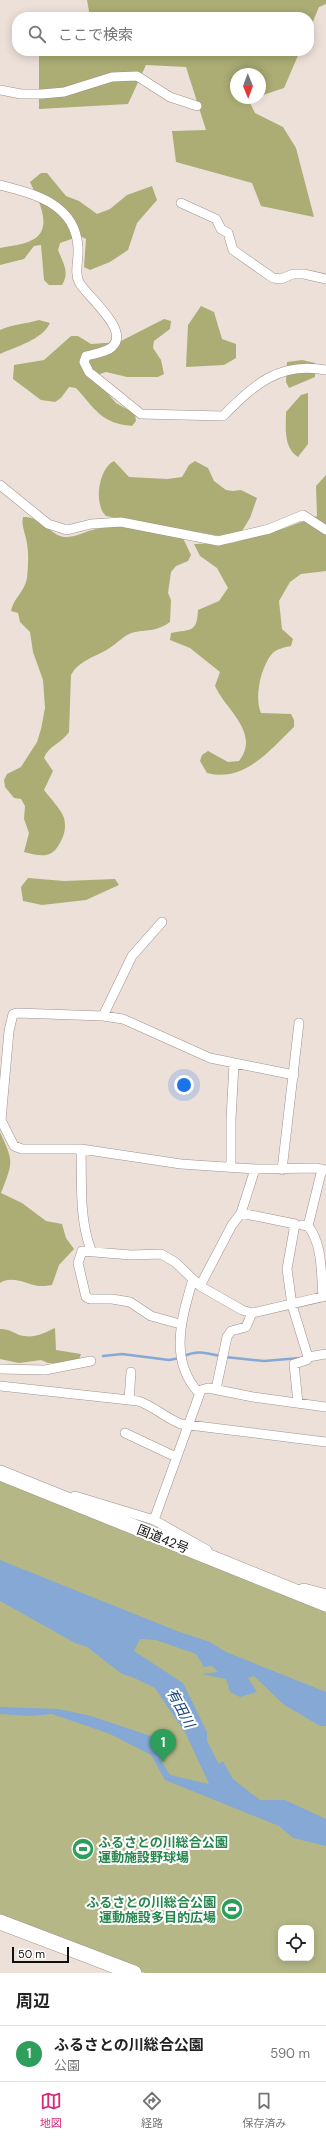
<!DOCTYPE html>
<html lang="ja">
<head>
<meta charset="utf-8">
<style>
	:root { --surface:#fff; --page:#f6f6f6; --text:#222; --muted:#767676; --line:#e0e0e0; --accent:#db2777 }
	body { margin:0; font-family:"DM Sans","Noto Sans JP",sans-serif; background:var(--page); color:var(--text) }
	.controls { position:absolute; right:12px; bottom:12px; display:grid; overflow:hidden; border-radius:8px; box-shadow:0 2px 10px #0003 }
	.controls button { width:36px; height:36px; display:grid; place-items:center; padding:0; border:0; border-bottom:1px solid var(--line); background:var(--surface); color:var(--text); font:20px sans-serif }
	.compass { position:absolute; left:230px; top:68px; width:36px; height:36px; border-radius:50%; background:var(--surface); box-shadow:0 2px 10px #0003; rotate:179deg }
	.scale { position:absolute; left:12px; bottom:10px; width:57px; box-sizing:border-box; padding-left:4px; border:2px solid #120e0c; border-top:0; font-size:11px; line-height:14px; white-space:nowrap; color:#120e0c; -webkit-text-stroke:3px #fff; paint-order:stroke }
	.you { position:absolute; left:184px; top:1085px; width:14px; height:14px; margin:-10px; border:3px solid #fff; border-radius:50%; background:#1a73e8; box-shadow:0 0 0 6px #1a73e833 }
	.badge { display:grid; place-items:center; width:26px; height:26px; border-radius:50%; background:var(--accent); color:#fff; font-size:13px; font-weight:700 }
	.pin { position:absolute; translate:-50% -33px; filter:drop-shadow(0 1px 2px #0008) }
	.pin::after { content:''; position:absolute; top:21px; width:14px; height:12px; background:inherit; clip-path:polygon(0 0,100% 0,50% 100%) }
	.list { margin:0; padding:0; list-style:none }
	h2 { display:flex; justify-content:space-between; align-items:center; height:52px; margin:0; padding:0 16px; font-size:17px }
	h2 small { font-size:13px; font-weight:400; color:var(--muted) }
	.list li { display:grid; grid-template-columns:26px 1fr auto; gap:12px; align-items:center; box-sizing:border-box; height:56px; padding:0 16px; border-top:1px solid var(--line) }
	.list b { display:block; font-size:15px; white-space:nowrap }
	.list p { margin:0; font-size:13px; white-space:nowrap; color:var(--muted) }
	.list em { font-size:13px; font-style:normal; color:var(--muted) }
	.icon { flex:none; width:22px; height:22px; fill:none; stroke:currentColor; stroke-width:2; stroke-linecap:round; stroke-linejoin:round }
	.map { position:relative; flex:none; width:326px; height:1973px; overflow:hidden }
	.search { position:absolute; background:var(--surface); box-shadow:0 2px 10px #0003; left:12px; right:12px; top:12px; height:44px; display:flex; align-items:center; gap:10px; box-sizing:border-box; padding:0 14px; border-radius:16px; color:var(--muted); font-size:15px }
	.sheet { height:108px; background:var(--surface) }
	nav { display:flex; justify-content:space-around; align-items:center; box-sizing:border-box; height:56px; border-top:1px solid var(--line); background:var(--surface); font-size:11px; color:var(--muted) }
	nav a { display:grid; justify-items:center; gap:2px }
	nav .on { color:var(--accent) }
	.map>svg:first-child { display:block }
	.green { fill:#b5b886; fill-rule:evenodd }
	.forest { fill:#abad74 }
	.water { fill:#85a8d5 }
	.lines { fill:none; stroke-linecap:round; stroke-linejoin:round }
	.stream { stroke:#85a8d5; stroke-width:2.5 }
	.minor-casing { stroke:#9e928c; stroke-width:10 }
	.trunk-casing { stroke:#9e928c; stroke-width:16 }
	.minor { stroke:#fff; stroke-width:9 }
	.trunk { stroke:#fff; stroke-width:15 }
	.labels { text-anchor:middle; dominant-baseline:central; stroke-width:4; stroke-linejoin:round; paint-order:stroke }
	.street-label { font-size:13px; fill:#120e0c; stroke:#fff }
	.leisure-label { font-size:13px; font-weight:bold; fill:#27864d; stroke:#fff; text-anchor:start }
	.water-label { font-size:14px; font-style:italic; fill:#114078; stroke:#fff }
</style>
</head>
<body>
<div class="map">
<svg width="326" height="1973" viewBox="0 0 326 1973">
	<rect width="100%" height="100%" fill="#ede0d9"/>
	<!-- green -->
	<path class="green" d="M 0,1477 L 326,1606 L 326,1973 L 145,1973 L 0,1918 ZM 281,1928 L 311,1928 L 311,1958 L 281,1958 Z"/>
	<!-- forest -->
	<path class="forest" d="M 87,0 L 326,0 L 326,4 L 319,7 L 309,31 L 309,17 L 90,17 Z
		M 39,51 L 300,51 L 284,88 L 260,96 L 260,74 L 236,74 L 236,98 L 252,98 L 248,99 L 255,113 L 283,127 L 296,148 L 314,217 L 261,206 L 252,183 L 176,162 L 172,131 L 206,130 L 186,67 L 146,65 L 128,104 L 39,109 Z
		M 41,173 L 47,173 L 66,196 L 79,201 L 97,214 L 110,209 L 127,195 L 152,186 L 157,200 L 137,223 L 128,250 L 110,262 L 90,270 L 84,267 L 86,239 L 80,236 L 60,243 L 58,250 C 63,263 70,272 62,285 L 49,285 L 44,280 L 41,245 L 34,246 L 24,259 L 0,265 L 0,248 C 10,246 24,245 34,239 C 54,227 37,197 30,182 Z
		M 201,306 L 214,312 L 222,339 L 236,344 L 236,358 L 224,365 L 186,367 L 188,325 Z
		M 164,319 L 171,321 L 170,329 L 154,341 L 153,348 L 161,360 L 164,374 L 158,377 L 127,377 L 106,372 L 100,374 L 96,380 L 116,403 L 135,414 L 136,421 L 132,426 C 101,423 96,410 76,388 L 69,387 L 61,398 L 55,402 L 41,400 L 13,379 L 14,365 L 44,360 L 71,336 L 78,336 L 91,344 L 119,342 Z
		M 39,320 L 50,323 C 42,340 17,346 0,354 L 0,330 C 13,324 26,324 39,320 Z
		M 302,360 L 315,363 L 315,377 L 289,388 L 286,382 L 287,362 Z
		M 308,393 L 308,444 L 298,457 C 283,447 286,428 286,412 L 301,395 Z
		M 114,461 L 129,477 L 167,479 L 182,477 L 189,465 L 195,461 L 208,468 L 214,481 L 226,490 L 233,491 L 241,490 L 257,498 L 250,518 L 242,531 L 220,536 L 106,516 C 93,504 99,468 114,461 Z
		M 326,475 L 326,571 L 301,574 L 290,582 L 279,601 L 282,629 L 293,639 L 291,646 C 285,647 275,649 271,655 C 261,668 254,697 261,713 L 291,714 L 294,720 L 294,727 C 270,750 244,783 207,773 L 200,761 L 202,755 L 208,751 L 228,762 L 239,761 C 261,733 225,709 215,686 L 220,672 L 190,648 L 170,640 L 171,633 C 191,629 197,633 198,610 L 219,601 L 228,588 L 217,568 L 200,556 L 194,544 L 232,543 L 285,528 L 317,516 L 316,486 Z
		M 23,517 C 41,516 50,535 64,537 C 76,538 85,531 96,529 C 124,523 155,531 182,536 L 191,555 L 188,561 L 176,566 L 171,572 L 168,593 L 171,600 L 170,622 C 158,631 148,630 135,632 C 125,634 119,642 111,647 C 97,657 80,659 71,675 L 69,732 C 62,743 48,746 44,758 L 53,771 L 44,790 C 50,798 61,809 64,818 C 66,826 65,832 62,839 C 53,859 43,857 24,852 L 29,833 L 24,819 L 25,806 L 21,799 L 14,798 L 5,787 L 4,780 L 7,774 L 21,767 L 37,742 L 41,729 L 45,708 L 43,680 L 33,652 L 30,632 L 20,622 L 18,613 L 11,611 C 13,599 25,591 27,578 C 28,567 29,554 27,544 C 26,534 21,527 23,517 Z
		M 28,878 L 64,881 L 115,879 L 119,885 L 86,900 L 42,905 L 23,901 L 21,887 Z
		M 0,1132 C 14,1163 13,1161 1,1193 L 22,1203 L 46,1221 L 62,1224 L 66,1238 L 74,1249 L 59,1265 L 52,1285 C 47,1286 43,1286 38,1286 C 27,1284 11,1275 0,1283 Z
		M 55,1328 L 56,1350 L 81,1354 L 78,1363 L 48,1363 L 41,1360 L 19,1363 L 0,1359 L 0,1329 C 12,1329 15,1335 24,1336 C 36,1338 46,1332 55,1328 Z"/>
	<!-- water -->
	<path class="water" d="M 0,1560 L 177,1631 L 210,1642 L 226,1652 L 326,1692 L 326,1726 L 320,1726 L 283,1704 L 254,1676 L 248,1678 L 257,1692 L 240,1697 L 230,1692 L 226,1679 L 202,1674 L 218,1672 L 212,1666 L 204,1667 L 196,1654 L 156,1640 L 140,1639 L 134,1651 L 183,1683 L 207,1732 L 207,1741 L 219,1764 L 223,1761 L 233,1779 L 260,1800 L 285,1800 L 326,1819 L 326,1846 L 293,1838 L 279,1826 L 165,1780 L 151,1755 L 110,1734 L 52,1714 L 31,1716 L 0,1714 L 0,1707 L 59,1709 L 91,1716 L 154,1737 L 165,1753 L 160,1759 L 170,1775 L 209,1784 L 186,1734 L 155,1688 L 132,1677 L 122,1674 L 87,1647 L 75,1643 L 0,1601 Z"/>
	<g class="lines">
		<!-- stream -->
		<path class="stream" d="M 103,1356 L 122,1354 L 169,1360 L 180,1358
			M 184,1356 C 198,1350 206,1353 220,1356
			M 225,1357 L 264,1361 L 300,1358"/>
		<!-- minor casing -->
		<g class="minor-casing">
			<path id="minor" d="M 0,90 L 21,94 L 42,94 L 64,92 L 112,77 L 137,76 L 170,97 L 197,106
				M 0,185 C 35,194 76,204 78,248 C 79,259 74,272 79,282 C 86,296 131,330 112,347 C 107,352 93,354 86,356 L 84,362 L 89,372 L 141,414 L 223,416 C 254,385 279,361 326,370
				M 181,203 L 216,219 L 221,229 L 228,233 L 233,250 L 273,278 L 281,279 L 293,274 L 304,274 L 326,279
				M 0,485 L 48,524 L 67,530 L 91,524 L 121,522 L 218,541 L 269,529 L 303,515 L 326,530
				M 103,1016 L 132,956 L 162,922
				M 294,1075 L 210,1058 L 123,1019 L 103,1016 L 17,1013 L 13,1014 L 9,1031 L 1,1120 L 14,1146 L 22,1149 L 81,1149 L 181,1164 L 255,1169 L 316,1168 L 326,1170
				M 81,1149 C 82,1183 79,1219 91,1250
				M 231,1167 L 231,1119 L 234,1064
				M 255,1169 L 241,1213 L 295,1224 L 287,1269 L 292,1305 L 308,1357
				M 282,1170 L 299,1023
				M 302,1225 L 308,1226 L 322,1169
				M 308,1226 C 323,1244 321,1275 323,1297
				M 193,1279 C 182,1317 168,1360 199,1393
				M 200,1286 L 232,1225 L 241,1213
				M 180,1324 L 151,1316 L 130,1302 L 112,1299 L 90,1299 L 86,1297 L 78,1263 L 82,1251 L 131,1255 L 161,1254 L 175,1262 L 200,1286 L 242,1310 L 252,1313
				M 0,1369 L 45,1370 L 91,1361
				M 0,1386 L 138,1401 C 154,1406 165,1418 181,1424 L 326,1442
				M 216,1389 L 227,1337 L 231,1331 L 246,1327 L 252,1313 L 326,1296
				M 129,1400 L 131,1372
				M 298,1403 L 294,1364 L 307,1360 L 308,1357 L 326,1354
				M 125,1433 L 176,1457
				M 75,1496 L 154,1520 L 207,1550
				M 154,1520 L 201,1390 L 208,1388 L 253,1397 L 326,1407
				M 296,1591 L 304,1588 L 326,1594"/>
		</g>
		<!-- trunk casing -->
		<g class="trunk-casing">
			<path id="trunk" d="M 0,1473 L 326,1604
				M 0,1922 L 134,1973"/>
		</g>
		<!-- minor -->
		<use href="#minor" class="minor"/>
		<!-- trunk -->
		<use href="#trunk" class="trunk"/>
	</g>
	<!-- icons -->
	<defs>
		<g id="stadium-disc" transform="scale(1.15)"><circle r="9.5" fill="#2e9e5b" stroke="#fff"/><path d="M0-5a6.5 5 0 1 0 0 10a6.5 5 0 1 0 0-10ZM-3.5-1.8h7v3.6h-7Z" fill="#fff"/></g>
	</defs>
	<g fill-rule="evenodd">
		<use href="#stadium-disc" x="83" y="1849"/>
		<use href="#stadium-disc" x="232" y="1909"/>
	</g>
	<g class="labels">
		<!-- street labels -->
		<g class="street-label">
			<text transform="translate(163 1539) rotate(22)">国道42号</text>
		</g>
		<!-- leisure labels -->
		<g class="leisure-label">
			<text x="98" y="1842">ふるさとの川総合公園<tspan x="98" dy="15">運動施設野球場</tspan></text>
			<text x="216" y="1902" text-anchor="end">ふるさとの川総合公園<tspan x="216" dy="15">運動施設多目的広場</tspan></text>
		</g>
		<!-- water labels -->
		<g class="water-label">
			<text transform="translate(181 1708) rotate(62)">有田川</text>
		</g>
	</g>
</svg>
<div class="controls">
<button><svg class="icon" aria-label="locate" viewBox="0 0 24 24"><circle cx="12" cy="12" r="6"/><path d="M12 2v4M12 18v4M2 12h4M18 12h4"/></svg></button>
</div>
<svg class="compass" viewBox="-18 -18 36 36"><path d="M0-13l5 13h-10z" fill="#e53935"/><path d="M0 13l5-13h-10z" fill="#767676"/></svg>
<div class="scale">50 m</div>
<div class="you"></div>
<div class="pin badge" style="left:163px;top:1762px;background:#2e9e5b">1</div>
<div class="search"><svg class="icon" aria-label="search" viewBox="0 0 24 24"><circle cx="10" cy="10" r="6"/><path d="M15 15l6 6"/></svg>ここで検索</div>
</div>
<section class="sheet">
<h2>周辺<small></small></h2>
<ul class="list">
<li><span class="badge" style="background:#2e9e5b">1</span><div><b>ふるさとの川総合公園</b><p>公園</p></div><em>590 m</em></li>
</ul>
</section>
<nav>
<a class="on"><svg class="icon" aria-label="map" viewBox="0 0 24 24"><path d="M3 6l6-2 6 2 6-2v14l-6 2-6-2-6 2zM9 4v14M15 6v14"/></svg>地図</a>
<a><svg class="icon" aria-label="directions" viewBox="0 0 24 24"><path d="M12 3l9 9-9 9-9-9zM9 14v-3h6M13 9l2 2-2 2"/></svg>経路</a>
<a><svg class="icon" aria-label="saved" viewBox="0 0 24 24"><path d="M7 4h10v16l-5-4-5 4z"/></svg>保存済み</a>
</nav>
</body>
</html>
